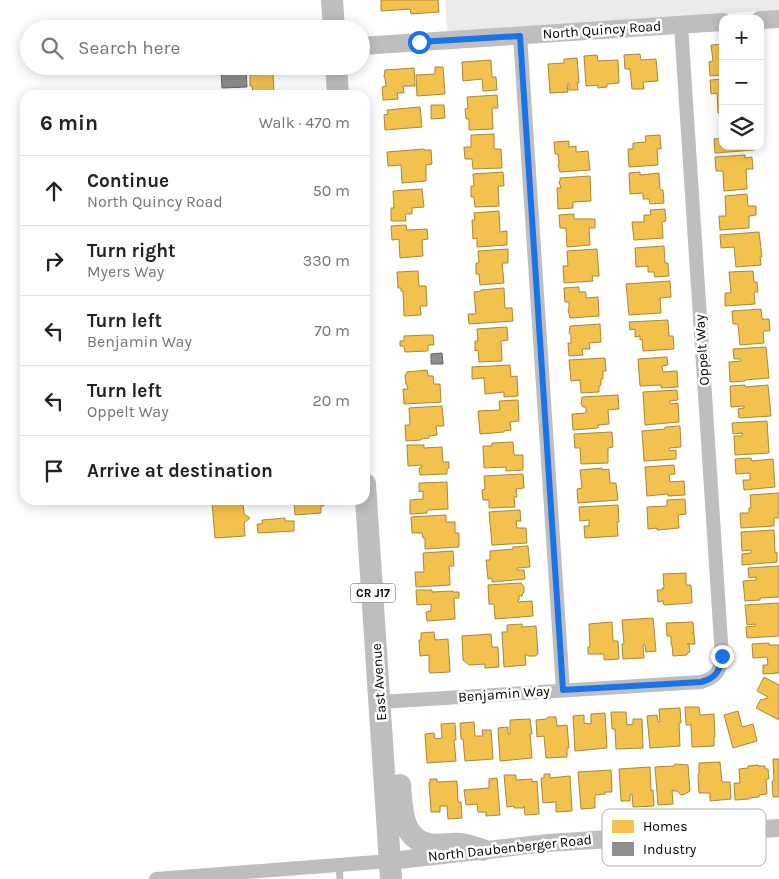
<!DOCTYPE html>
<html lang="en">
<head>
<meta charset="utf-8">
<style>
	:root { --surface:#fff; --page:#f6f6f6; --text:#222; --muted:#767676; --line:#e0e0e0 }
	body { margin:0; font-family:Karla,sans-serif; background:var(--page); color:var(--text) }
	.controls { position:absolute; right:15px; top:15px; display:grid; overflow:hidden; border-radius:10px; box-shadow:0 2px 12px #0003 }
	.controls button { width:45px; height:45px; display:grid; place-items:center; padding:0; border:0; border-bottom:1px solid var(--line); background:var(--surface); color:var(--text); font:25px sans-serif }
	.stop { position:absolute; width:15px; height:15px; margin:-11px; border:4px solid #1a73e8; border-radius:50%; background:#fff }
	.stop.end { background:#1a73e8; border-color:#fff; box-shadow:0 1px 5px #0008 }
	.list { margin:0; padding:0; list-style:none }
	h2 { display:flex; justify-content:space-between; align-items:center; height:65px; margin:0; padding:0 20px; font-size:21px }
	h2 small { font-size:16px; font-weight:400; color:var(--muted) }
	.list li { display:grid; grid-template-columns:32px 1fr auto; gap:15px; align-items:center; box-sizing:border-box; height:70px; padding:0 20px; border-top:1px solid var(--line) }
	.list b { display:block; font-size:19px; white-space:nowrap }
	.list p { margin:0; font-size:16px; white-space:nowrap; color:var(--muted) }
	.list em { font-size:16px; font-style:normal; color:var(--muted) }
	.icon { flex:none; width:28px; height:28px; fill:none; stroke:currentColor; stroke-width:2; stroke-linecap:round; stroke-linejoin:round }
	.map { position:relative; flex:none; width:779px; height:879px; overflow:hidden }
	.search { position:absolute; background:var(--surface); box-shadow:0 2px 12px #0003; left:20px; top:20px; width:350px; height:55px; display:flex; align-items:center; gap:12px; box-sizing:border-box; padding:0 18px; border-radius:28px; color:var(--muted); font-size:19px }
	.panel { position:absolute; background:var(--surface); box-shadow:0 2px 12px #0003; left:20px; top:90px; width:350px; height:415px; border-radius:15px }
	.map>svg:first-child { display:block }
	.green { fill:#ebebeb }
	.homes { fill:#f2c14e; stroke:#a98737 }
	.industry { fill:#8d8d92; stroke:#636366 }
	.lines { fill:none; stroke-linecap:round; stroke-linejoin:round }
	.service { stroke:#bebebe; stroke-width:7 }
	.minor { stroke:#bebebe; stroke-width:14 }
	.tertiary { stroke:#bebebe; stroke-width:18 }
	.primary { stroke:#bebebe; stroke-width:22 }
	.route { stroke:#1a73e8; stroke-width:6 }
	.labels { text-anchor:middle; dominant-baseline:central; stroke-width:5; stroke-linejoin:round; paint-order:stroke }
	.shield { fill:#fff; stroke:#4c4c4c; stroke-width:1 }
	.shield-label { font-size:12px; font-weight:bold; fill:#000 }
	.street-label { font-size:14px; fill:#000; stroke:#fff }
	.key { fill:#fff; stroke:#b2b2b2; stroke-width:1 }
	.key-label { font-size:14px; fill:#000 }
</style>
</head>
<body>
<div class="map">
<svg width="779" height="879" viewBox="0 0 779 879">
	<rect width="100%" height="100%" fill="#fff"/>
	<!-- green -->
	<path class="green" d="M 445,0 L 779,0 L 779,10 L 447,33 Z"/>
	<!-- homes -->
	<path class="homes" d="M 381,0 L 438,0 L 439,12 L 411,14 L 410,9 L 381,11 Z
		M 723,44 L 723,75 L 710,76 L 709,62 L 713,61 L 711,45 Z
		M 640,54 L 641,60 L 656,59 L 658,81 L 643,82 L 644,89 L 632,89 L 630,69 L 625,69 L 624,55 Z
		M 597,55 L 598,61 L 618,60 L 619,83 L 607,84 L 607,87 L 598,88 L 598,85 L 586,86 L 584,56 Z
		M 577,58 L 579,83 L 577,83 L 578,90 L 569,90 L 569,84 L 567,84 L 568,92 L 550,93 L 548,64 L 564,63 L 564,59 Z
		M 491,60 L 492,77 L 496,77 L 497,90 L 483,91 L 482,79 L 463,81 L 462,62 Z
		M 435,67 L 443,67 L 445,94 L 417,96 L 416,75 L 435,74 Z
		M 414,68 L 415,86 L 403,86 L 404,93 L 397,93 L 398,99 L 383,100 L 382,87 L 386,86 L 385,78 L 384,77 L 385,70 Z
		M 273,74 L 274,95 L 246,95 L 246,94 L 253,93 L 252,86 L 250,86 L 250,75 Z
		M 723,79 L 723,113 L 718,113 L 717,93 L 711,94 L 710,80 Z
		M 497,95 L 498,108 L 492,108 L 493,129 L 469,130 L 469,119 L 466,119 L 465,109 L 468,108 L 467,97 Z
		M 431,105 L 444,105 L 445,118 L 431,119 Z
		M 420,107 L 422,127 L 385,130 L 384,115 L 388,114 L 387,110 Z
		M 494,134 L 494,149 L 501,149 L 502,168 L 473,169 L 472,159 L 465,159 L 464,147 L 471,147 L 471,135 Z
		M 660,135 L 661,149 L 657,149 L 658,165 L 629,167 L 628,149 L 633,149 L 633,143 L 646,142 L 645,136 Z
		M 723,138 L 723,146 L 753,146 L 754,150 L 715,153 L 714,139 Z
		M 569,141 L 569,147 L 576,146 L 576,152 L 588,151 L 590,170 L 560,172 L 558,165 L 559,163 L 558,154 L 555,154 L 554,142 Z
		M 424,149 L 425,150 L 431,150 L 432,164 L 426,165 L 426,181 L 402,183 L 401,165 L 388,166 L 387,152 Z
		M 745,155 L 745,158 L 752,157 L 753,169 L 746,169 L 747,189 L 724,191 L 723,171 L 716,171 L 715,157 Z
		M 503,172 L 504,186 L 498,186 L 499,206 L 475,207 L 474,197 L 471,197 L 471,186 L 474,186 L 473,174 Z
		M 640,172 L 640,175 L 659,173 L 660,190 L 663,190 L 664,203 L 650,204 L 649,199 L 643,199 L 643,193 L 630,194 L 629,173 Z
		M 590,176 L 591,201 L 573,202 L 573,208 L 558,209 L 557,188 L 561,188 L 559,182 L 560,181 L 560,178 Z
		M 422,189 L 424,207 L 412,208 L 412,214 L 405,214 L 406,221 L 391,221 L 391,208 L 394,208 L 393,191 Z
		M 747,194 L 748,206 L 756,206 L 756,215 L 749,216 L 749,228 L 720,230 L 719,216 L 726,216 L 725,196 Z
		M 665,209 L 666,221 L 662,222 L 663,238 L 634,240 L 632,222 L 644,222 L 644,215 L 651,215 L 650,210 Z
		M 499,211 L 500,232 L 507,231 L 507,245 L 477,247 L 477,238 L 473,239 L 472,220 L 475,220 L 474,213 Z
		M 574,214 L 574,219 L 595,219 L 595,228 L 589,228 L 590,245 L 567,247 L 566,228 L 560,228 L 559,215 Z
		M 406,225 L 407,230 L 427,229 L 428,239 L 422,240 L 423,256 L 400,258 L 399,239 L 392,240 L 391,226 Z
		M 759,232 L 762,257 L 760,257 L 761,265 L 736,267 L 734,247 L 721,248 L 720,235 Z
		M 664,246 L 665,263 L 668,263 L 669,276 L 655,277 L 654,272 L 648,272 L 648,266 L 636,267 L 635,248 Z
		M 508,249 L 508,263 L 502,263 L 504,283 L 480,285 L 479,274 L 476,274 L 476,263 L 479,263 L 478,251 Z
		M 597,249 L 599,276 L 592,276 L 593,281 L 564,283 L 563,266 L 568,266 L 567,251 Z
		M 418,271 L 419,286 L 426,286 L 427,306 L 420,306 L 421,315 L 404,316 L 403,291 L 401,291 L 401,288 L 398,288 L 397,272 Z
		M 753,271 L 754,282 L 757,282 L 758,292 L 754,292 L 755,304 L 725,306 L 725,293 L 731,293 L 729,272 Z
		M 670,281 L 671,297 L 660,298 L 661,313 L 629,315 L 626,284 Z
		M 579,287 L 579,292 L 586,292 L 586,298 L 598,297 L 599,316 L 570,318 L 568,310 L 569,308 L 569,302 L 565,302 L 564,288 Z
		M 504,288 L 505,308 L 512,308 L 513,321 L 469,324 L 468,314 L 476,314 L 474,292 L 481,291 L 481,290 Z
		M 761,309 L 762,319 L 769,319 L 770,331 L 763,331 L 764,343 L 740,345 L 738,324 L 733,324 L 732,311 Z
		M 668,320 L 669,336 L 673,336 L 674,349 L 643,351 L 642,339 L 640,340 L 640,336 L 635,337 L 635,329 L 630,330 L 629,322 Z
		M 600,324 L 601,342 L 589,343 L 590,349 L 582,349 L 583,355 L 569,356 L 568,343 L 571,343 L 571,334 L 569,333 L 570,326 Z
		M 507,327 L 508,340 L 501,341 L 502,361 L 479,362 L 478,350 L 475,351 L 475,341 L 478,341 L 477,329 Z
		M 427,335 L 433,335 L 434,345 L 428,345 L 428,351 L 405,352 L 404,346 L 400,346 L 400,341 L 404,341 L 404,336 Z
		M 766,347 L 769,378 L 745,380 L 745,381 L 730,382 L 729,362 L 741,361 L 741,359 L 734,359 L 733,349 Z
		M 667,357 L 668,365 L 662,366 L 663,372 L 677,371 L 678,387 L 661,388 L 661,385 L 640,386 L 638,359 Z
		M 605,358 L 606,371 L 603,371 L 603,379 L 601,379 L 601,385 L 599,386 L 599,392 L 581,393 L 580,380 L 571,381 L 569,360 Z
		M 510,365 L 511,377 L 517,376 L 518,396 L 504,397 L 504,392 L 485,394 L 484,378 L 472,379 L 472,367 Z
		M 427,370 L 428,376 L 433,376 L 434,384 L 440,384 L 441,402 L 404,404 L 403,389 L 408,389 L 407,385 L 406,384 L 405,376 L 407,372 Z
		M 745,385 L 745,387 L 768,385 L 771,416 L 739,418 L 738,409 L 744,408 L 744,406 L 731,407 L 730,386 Z
		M 677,390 L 678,400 L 670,401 L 670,404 L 678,403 L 679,422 L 645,425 L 643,392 Z
		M 618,395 L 619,409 L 608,410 L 609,424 L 598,425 L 598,428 L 573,430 L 572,414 L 586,413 L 586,407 L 583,407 L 581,404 L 582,397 Z
		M 518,400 L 519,421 L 510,422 L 511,430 L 504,431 L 504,432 L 480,434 L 478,411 L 500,410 L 499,401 Z
		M 442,406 L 444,426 L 436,426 L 437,435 L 429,436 L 429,438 L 421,439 L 421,440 L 406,441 L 405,425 L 410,425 L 409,408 Z
		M 767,421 L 769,453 L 735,455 L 734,436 L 742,436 L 742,433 L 733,434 L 732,423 Z
		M 680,426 L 681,447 L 669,448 L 669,451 L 676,450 L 676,459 L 644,461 L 642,431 L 665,429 L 665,427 Z
		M 612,432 L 613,447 L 608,448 L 608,463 L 581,464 L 580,448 L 575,448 L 574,434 Z
		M 513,442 L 514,455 L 523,455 L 523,470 L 506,471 L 506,467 L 484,468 L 483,446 L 492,446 L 492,443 Z
		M 407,445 L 424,445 L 424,448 L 442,447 L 443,462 L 449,462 L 449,468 L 447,469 L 447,474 L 420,475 L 419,468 L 421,468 L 421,465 L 408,466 Z
		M 751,458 L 752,461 L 773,459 L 775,487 L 744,490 L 743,480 L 750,480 L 750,473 L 736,474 L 735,459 Z
		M 674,465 L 675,474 L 669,475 L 670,482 L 684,481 L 685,495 L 668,496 L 668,494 L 647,496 L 645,467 Z
		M 602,468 L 602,470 L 609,469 L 610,483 L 616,483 L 618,500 L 578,503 L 577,489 L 582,488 L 580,470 Z
		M 523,474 L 524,488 L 516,489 L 517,497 L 514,497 L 515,507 L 489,508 L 489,500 L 483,500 L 482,490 L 485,489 L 484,476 Z
		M 447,482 L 448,509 L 427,510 L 427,513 L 410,514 L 410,500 L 423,499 L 423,491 L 419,492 L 419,483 Z
		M 779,493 L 779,518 L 774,518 L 774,526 L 741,528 L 740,513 L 749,513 L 749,508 L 751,508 L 750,495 Z
		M 685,499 L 686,514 L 678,515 L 679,528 L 657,530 L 657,528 L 648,529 L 647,507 L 667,506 L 667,500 Z
		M 302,500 L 324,500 L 324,506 L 321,506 L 321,513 L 295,515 L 294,504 L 303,503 Z
		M 243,501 L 244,514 L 250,518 L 244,523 L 245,536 L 215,538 L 212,503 Z
		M 618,505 L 619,522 L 617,522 L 618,536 L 585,538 L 584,526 L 589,526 L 589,520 L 580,521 L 579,507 Z
		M 520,510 L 521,521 L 516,521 L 517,528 L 526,528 L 527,543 L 492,545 L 489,512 Z
		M 446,515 L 446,522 L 455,522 L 455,533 L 459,533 L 459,547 L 425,549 L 425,538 L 423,538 L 422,533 L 412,533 L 411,517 Z
		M 285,518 L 285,521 L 294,521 L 294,531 L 258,533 L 257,524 L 262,524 L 262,520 Z
		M 774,530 L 775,553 L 777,552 L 777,562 L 742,565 L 742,554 L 751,553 L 751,550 L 742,551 L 741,532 Z
		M 528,546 L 530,567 L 517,568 L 517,570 L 524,570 L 525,579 L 492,582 L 492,578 L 488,579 L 486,560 L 490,560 L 490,551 L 513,549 L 513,547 Z
		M 453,551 L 454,566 L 449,566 L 450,585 L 416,587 L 415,572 L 424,572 L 423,553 Z
		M 779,566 L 779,597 L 760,598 L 760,600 L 745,601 L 743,581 L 756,580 L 756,577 L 749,578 L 748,568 Z
		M 686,573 L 686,585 L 691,585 L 692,603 L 664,605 L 663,601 L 658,602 L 657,590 L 663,590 L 662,588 L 664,588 L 663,574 Z
		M 521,583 L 524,587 L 524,591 L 522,596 L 519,596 L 519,600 L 518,600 L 518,602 L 532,601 L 533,616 L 495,619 L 494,604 L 489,604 L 488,585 Z
		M 416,590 L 432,590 L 432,592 L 453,591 L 453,592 L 459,592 L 459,598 L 454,598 L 455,619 L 427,621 L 426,612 L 431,611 L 431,604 L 417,605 Z
		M 779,603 L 779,636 L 747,638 L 746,627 L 755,626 L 755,624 L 747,625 L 745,605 Z
		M 653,618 L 656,651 L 646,652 L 645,645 L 643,645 L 644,658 L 623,659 L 622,644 L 624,644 L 622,620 Z
		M 612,622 L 613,641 L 618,641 L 619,659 L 604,660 L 604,654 L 588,654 L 588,647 L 590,647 L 589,624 Z
		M 693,622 L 694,633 L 692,633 L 694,634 L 695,644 L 687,644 L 689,644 L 690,652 L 687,653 L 687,655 L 673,656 L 672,645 L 671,645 L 671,636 L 667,636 L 666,623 Z
		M 522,624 L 522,627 L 536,626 L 538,654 L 535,656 L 528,656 L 525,654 L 526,665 L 504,667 L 502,632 L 507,632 L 507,625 Z
		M 434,632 L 435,640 L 448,639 L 450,672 L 430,673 L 429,671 L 429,655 L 420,656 L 419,640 L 421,640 L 421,633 Z
		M 491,634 L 492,647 L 498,647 L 499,667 L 485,668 L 485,664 L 469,665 L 463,660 L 462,636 Z
		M 769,643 L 769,645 L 779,645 L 779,673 L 763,674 L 763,665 L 768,665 L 767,657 L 753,658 L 752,644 Z
		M 764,677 L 779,685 L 779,720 L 756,708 L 761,699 L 763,700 L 765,698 L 767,699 L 768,697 L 757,691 Z
		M 685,707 L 699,707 L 700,715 L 714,714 L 715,737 L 714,737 L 714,746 L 692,747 L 691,725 L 686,725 Z
		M 680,708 L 681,723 L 679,723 L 680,746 L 650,748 L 647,716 L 657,715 L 658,722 L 660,722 L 659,709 Z
		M 738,711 L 742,727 L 753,724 L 757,741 L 733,748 L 724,715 Z
		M 611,712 L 626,712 L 627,725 L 633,724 L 633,719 L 642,719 L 643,748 L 616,749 L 615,729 L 612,729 Z
		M 605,713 L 607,748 L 575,751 L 573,716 L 584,715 L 584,723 L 591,724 L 591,714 Z
		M 548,717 L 556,717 L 557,726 L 567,725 L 569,748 L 567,748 L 567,757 L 546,758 L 544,736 L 537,737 L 536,720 L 547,719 Z
		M 530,719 L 532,734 L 530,734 L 532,758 L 500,761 L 498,728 L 508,727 L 508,734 L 510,734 L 510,720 Z
		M 474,722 L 475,736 L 483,736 L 482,730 L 491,730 L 493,759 L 465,761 L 463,739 L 461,739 L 460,723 Z
		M 455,723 L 456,740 L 454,740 L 456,761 L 427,763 L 425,734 L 434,733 L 435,739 L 442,738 L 441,724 Z
		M 773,759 L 779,759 L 779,797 L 773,797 L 772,781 L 774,781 Z
		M 720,762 L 722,782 L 730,782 L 731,799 L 710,801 L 710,793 L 699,793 L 698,774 L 699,774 L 699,763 Z
		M 675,764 L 688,765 L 690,791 L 685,794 L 681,795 L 677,791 L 673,791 L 673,790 L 672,790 L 673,804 L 658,805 L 655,767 L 674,766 Z
		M 758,765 L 758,766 L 765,766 L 765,769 L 768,769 L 769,779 L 766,779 L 767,794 L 759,795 L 759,797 L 749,798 L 749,799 L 735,800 L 734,783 L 740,783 L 739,769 L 748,768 L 748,766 Z
		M 650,767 L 651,791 L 653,790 L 654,806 L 633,807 L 632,794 L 630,795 L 630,801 L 621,801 L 619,769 Z
		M 611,770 L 612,792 L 605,792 L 605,794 L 595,795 L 595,808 L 581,809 L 578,772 Z
		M 544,774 L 550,774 L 550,778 L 570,776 L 572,811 L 556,812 L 556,802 L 543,803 L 541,778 L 544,778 Z
		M 504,775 L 516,775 L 516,780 L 532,779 L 532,782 L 537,781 L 539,814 L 525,815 L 524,806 L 523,808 L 514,808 L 514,806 L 507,807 Z
		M 497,778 L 500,815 L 486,816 L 486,812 L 478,812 L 477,804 L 466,805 L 464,790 L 489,788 L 489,779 Z
		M 430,779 L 437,779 L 437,782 L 457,781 L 458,802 L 461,802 L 462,818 L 448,819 L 447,806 L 440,806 L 440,812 L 431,812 L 429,783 L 430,782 Z"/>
	<!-- industry -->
	<path class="industry" d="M 246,68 L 247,87 L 222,88 L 221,70 Z
		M 442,353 L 443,364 L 431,364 L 431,354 Z"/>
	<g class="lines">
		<!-- service -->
		<path class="service" d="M 339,865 L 340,879"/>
		<!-- minor -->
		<path class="minor" d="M 520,35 L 563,690
			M 380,702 L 701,682 C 716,678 720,671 722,657 L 681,25
			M 156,879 L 390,861"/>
		<!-- tertiary -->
		<path class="tertiary" d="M 760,20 L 779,19
			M 361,46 L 723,22
			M 390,861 L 548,843 L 779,828"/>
		<!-- primary -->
		<path class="primary" d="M 332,0 L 334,29
			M 336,66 L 338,95
			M 365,484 L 391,879
			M 400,785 C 402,807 401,839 429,844 C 439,846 450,843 460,844 C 468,845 476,848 483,850"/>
	</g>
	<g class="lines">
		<!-- route -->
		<path class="route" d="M 419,42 L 520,36 L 563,690 L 701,682 C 716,678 720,671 722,656"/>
	</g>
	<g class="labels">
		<!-- shield labels -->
		<rect class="shield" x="350.5" y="583.5" width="45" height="19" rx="4"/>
		<g class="shield-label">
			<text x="373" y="593">CR J17</text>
		</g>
		<!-- street labels -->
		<g class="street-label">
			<text transform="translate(602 30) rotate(-4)">North Quincy Road</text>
			<text transform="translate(702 350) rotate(-94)">Oppelt Way</text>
			<text transform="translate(379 682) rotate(-94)">East Avenue</text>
			<text transform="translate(504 694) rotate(-4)">Benjamin Way</text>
			<text transform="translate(510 848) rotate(-6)">North Daubenberger Road</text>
		</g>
	</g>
	<!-- legend -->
	<rect x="602" y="809" width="164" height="57" rx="8" class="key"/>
	<rect x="612" y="820" width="22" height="13" fill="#f2c14e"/>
	<rect x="612" y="842" width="22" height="14" fill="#8d8d92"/>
	<g class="key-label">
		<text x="643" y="831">Homes</text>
		<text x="643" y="854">Industry</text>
	</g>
</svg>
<div class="controls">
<button>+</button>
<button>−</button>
<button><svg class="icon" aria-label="layers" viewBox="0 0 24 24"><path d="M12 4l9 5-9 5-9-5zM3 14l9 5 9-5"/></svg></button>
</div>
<div class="stop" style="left:419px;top:42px"></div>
<div class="stop end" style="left:722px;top:656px"></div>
<div class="search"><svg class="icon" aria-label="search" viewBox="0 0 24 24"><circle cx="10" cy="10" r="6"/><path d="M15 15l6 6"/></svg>Search here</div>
<section class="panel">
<h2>6 min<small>Walk · 470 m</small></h2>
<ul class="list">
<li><svg class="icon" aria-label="ahead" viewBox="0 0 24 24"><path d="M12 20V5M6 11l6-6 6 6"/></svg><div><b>Continue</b><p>North Quincy Road</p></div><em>50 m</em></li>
<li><svg class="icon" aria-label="right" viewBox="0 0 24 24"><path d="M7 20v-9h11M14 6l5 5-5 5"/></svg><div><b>Turn right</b><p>Myers Way</p></div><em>330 m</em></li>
<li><svg class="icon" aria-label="left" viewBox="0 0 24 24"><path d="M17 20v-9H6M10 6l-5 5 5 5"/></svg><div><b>Turn left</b><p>Benjamin Way</p></div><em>70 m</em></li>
<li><svg class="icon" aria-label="left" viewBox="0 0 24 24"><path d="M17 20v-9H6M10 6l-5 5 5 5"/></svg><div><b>Turn left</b><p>Oppelt Way</p></div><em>20 m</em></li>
<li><svg class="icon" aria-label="arrive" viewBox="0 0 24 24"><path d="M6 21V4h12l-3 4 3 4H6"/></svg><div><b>Arrive at destination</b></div></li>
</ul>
</section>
</div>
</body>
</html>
